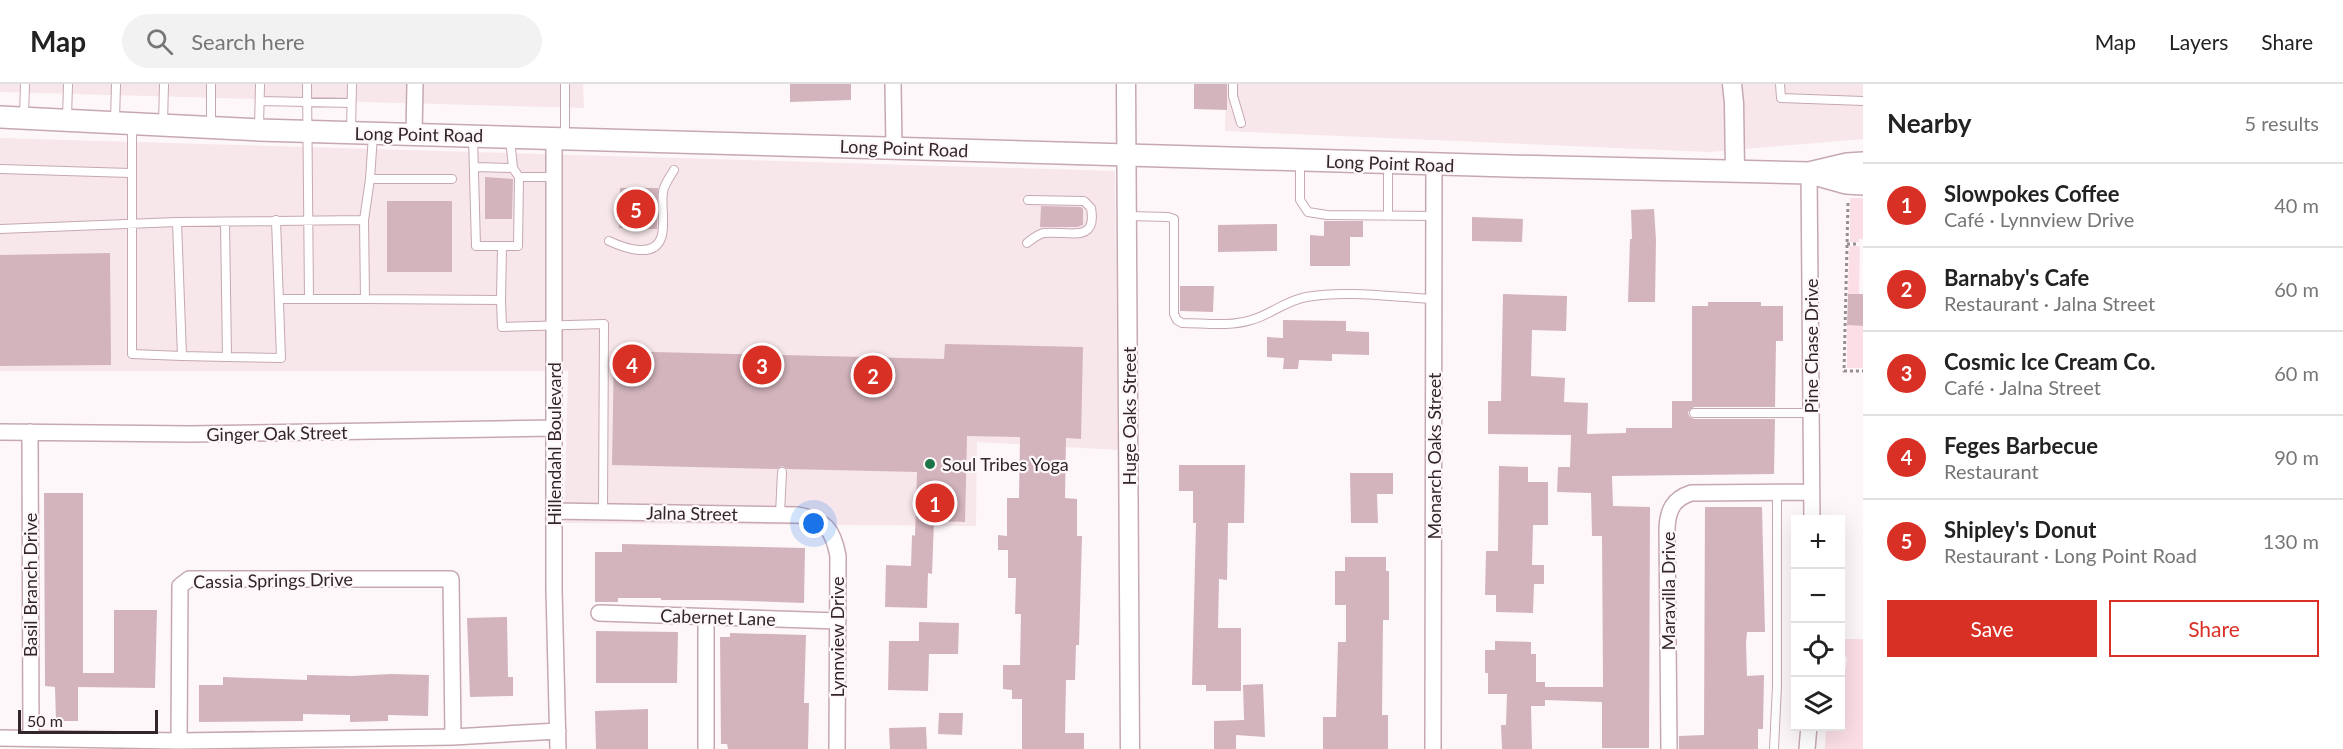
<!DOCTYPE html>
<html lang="en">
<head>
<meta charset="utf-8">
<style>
	:root { --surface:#fff; --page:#f2f2f2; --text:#222; --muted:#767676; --line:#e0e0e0; --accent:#d93025 }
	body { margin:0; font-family:Lato,sans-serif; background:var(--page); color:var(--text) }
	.controls { position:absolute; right:18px; bottom:18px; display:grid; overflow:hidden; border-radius:0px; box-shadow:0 6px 24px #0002 }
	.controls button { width:54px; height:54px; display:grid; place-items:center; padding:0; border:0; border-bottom:2px solid var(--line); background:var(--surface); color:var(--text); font:30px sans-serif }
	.scale { position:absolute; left:18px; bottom:15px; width:140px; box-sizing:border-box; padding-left:6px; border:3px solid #32262a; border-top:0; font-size:16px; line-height:21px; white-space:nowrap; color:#32262a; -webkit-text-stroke:4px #fef7f9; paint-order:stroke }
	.you { position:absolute; left:814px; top:440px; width:21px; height:21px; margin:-15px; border:4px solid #fff; border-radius:50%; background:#1a73e8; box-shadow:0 0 0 9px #1a73e833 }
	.badge { display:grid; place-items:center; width:39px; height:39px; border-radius:50%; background:var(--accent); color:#fff; font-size:20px; font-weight:700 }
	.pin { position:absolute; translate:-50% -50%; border:3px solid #fff; box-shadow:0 2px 6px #0006 }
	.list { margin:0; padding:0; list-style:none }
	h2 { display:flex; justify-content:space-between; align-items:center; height:78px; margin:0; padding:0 24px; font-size:26px }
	h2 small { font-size:20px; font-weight:400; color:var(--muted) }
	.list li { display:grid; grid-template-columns:39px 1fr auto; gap:18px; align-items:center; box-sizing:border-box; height:84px; padding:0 24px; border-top:2px solid var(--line) }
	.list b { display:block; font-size:22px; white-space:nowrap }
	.list p { margin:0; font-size:20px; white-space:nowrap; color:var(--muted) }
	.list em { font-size:20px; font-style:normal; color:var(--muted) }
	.actions { display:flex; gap:12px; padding:18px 24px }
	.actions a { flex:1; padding:14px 0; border:2px solid var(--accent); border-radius:0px; text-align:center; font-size:21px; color:var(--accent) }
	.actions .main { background:var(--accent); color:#fff }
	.icon { flex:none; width:33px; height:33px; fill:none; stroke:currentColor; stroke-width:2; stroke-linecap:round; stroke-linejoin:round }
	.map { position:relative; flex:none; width:1863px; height:665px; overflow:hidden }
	header { display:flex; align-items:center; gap:36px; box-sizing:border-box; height:84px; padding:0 30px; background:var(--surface); border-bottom:2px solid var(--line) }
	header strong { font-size:28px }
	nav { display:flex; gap:33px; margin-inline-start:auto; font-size:21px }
	.search { width:420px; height:54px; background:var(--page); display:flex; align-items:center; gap:15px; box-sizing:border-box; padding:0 21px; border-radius:33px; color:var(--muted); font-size:22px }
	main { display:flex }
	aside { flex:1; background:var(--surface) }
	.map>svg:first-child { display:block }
	.built { fill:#f7e7eb }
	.green { fill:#fbdee6 }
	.building { fill:#d3b4bd }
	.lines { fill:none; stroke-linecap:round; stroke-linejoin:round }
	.service-casing { stroke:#c6a8b1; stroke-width:10 }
	.minor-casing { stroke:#c6a8b1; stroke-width:18 }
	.tertiary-casing { stroke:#c6a8b1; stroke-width:21 }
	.secondary-casing { stroke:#c6a8b1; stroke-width:24 }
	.path { stroke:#978e91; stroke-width:3; stroke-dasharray:3 3; stroke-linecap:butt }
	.service { stroke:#fff; stroke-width:8 }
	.minor { stroke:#fff; stroke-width:15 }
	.tertiary { stroke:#fff; stroke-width:18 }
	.secondary { stroke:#fff; stroke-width:21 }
	.poi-dot { fill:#1b7549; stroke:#fef7f9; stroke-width:2 }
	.labels { text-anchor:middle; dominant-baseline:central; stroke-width:4.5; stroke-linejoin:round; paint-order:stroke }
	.street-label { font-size:18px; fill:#32262a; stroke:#fef7f9 }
	.poi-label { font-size:18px; fill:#32262a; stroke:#fef7f9; text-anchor:start }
</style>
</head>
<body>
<header>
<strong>Map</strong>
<div class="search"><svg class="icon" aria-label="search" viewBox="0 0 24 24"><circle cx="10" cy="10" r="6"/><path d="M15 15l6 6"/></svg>Search here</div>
<nav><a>Map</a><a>Layers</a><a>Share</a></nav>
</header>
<main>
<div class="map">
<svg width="1863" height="665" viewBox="0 0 1863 665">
	<rect width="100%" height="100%" fill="#fef7f9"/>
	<!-- built -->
	<path class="built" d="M 0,0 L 583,0 L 584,24 L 0,8 Z
		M 1226,0 L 1863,0 L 1863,55 L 1708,68 L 1225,47 Z
		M 0,54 L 1115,87 L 1118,366 L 977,358 L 976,442 L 564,439 L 568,287 L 0,287 Z"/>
	<!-- green -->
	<path class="green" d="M 1850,114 L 1863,114 L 1863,155 L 1859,155 L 1859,158 L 1850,158 Z
		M 1849,162 L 1860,162 L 1859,210 L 1848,210 Z
		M 1847,241 L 1863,242 L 1863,284 L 1847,284 Z
		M 1841,555 L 1863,555 L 1863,665 L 1825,665 L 1826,643 L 1840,642 L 1841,584 L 1846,583 L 1847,573 L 1841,572 Z"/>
	<!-- building -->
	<path class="building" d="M 790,0 L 851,0 L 851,16 L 790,18 Z
		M 1194,0 L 1227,0 L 1227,26 L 1194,25 Z
		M 485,93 L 513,95 L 512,135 L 485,135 Z
		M 620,104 L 658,104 L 657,145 L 619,144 Z
		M 387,117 L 452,117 L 452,188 L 387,188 Z
		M 1041,122 L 1081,123 L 1083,125 L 1083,141 L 1077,143 L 1040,143 Z
		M 1654,125 L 1656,156 L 1655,218 L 1628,218 L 1630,155 L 1632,155 L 1631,126 Z
		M 1472,133 L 1523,135 L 1522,158 L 1472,157 Z
		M 1324,137 L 1363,137 L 1363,153 L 1350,153 L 1350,182 L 1310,182 L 1310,151 L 1324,152 Z
		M 1277,140 L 1277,167 L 1218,168 L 1218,141 Z
		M 110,169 L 111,281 L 0,282 L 0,171 Z
		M 1180,202 L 1214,202 L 1213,228 L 1180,227 Z
		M 1503,210 L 1567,212 L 1566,247 L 1532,246 L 1531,292 L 1565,294 L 1564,318 L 1588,319 L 1587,350 L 1626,349 L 1626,344 L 1672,344 L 1672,317 L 1692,317 L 1692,222 L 1708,222 L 1708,218 L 1761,218 L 1761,222 L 1783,222 L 1783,257 L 1776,257 L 1775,323 L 1694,323 L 1688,328 L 1689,332 L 1694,335 L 1775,335 L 1774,390 L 1612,392 L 1613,422 L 1650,423 L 1649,664 L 1602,664 L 1602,618 L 1545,616 L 1545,622 L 1531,622 L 1532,665 L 1502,665 L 1501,641 L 1506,641 L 1507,610 L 1488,610 L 1488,589 L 1485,589 L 1485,566 L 1495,566 L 1495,557 L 1531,558 L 1531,570 L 1536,570 L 1536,598 L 1545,598 L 1545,603 L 1603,603 L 1602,452 L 1592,452 L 1591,409 L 1557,408 L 1558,383 L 1570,383 L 1571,351 L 1488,350 L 1488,317 L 1501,317 Z
		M 1848,210 L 1863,210 L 1863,242 L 1847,241 Z
		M 1283,236 L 1346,237 L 1346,247 L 1369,248 L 1369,271 L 1332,270 L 1332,277 L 1299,276 L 1298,285 L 1283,285 L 1284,274 L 1267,273 L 1267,253 L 1283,254 Z
		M 945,260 L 1083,263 L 1081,355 L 1066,354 L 1065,414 L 1077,415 L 1077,452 L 1082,452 L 1079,561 L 1076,561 L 1075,596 L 1066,596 L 1065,649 L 1084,649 L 1084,665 L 1022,665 L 1022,615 L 1012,615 L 1012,606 L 1003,605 L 1003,581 L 1020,581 L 1021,530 L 1015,530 L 1016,494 L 1008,494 L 1008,466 L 998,466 L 998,451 L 1007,452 L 1007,414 L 1019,414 L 1020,353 L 967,352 L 965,438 L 934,437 L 932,490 L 928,489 L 927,524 L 885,523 L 886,481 L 911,482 L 912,451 L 915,452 L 917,388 L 787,385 L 782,382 L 777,385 L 612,381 L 614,267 L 944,275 Z
		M 1179,381 L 1245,381 L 1244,439 L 1228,439 L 1227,496 L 1219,495 L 1218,544 L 1241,544 L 1241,607 L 1206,607 L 1206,601 L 1192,601 L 1196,439 L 1193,439 L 1193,407 L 1179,407 Z
		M 1499,382 L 1528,383 L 1528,398 L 1548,398 L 1548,441 L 1533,441 L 1532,481 L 1544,481 L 1544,500 L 1534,500 L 1533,529 L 1496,528 L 1496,511 L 1485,511 L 1486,467 L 1498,467 Z
		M 1350,389 L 1393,389 L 1393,410 L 1377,410 L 1378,439 L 1351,439 Z
		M 44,409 L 83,409 L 83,589 L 114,589 L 114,526 L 157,526 L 155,604 L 78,603 L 78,637 L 56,637 L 55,603 L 45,602 Z
		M 1705,423 L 1762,423 L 1765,548 L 1747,548 L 1746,559 L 1747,592 L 1764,591 L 1763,645 L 1758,645 L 1758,665 L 1679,665 L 1679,652 L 1704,651 Z
		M 622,460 L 805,464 L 804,519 L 717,516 L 661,516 L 661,514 L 618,514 L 618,518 L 595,518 L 595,468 L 622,468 Z
		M 1345,473 L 1386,473 L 1386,487 L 1389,487 L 1389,536 L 1383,536 L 1382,631 L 1388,631 L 1388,665 L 1323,665 L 1323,633 L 1336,633 L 1338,558 L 1346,558 L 1346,521 L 1335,521 L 1335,487 L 1345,487 Z
		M 507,533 L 508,593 L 513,593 L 513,612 L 470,613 L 467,534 Z
		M 919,538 L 959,539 L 958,570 L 929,570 L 928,607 L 888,606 L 889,557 L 919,557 Z
		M 596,547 L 678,548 L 677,599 L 596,599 Z
		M 730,549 L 806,551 L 804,619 L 809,619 L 808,665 L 728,665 L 727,660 L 721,660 L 720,553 L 730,553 Z
		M 391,590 L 429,591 L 428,632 L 388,631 L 388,637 L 350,638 L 350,631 L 303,630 L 303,637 L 199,638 L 199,601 L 223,601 L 223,593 L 307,596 L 307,591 L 352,592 Z
		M 1263,600 L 1265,653 L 1236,651 L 1236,665 L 1214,665 L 1214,637 L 1244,636 L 1243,601 Z
		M 648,625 L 648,665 L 596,665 L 595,627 Z
		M 939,629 L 963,629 L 962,651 L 938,650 Z
		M 926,643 L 927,665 L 890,665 L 889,644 Z"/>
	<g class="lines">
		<!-- service casing -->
		<g class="service-casing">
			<path id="service" d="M 307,0 L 309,215
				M 1233,0 L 1233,12 L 1241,39
				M 1780,0 L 1781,14 L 1863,17
				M 260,17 L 351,19
				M 24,31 L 25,0
				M 67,34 L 68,0
				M 115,37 L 116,0
				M 163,40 L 164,0
				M 132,41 L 132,270 L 182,272 L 177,138
				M 211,43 L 211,0
				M 259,43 L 260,0
				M 351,47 L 352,0
				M 565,52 L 565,0
				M 473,53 L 476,162 L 518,162 L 519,93 L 513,84 L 510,54
				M 1300,77 L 1300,116 L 1308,128 L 1327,131 L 1434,132
				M 1388,79 L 1388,132
				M 474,83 L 513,84
				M 0,85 L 130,89
				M 519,93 L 554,93
				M 370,95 L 452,95
				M 1128,132 L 1168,133 L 1174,135 L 1174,230 L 1177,236 L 1182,239 C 1204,239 1229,243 1251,236 C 1270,231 1285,217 1306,213 C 1347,206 1392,213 1434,215
				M 364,136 L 370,95 L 373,51
				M 0,145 L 177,138 L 364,136 L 365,215 L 501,216 L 502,243 L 604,240 L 603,428
				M 609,157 C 624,164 656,176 662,151 C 665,137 661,121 663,108 C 664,100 670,93 674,86
				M 1027,159 C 1032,155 1038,150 1044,149 C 1066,146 1098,161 1091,124 L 1084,117 L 1028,116
				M 279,215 L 365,215
				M 501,216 L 502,162
				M 182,272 L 227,273 L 225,138
				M 227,273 L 281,274 L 276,136
				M 1694,329 L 1811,329
				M 780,430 L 782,388
				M 1774,665 L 1777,602 L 1777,408"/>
		</g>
		<!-- minor casing -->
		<g class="minor-casing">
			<path id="minor" d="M 893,0 L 894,64
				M 414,50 L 415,0
				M 554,54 L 554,506 L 558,665
				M 1809,89 L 1812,436
				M 0,348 L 190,350 L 554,344
				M 30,348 L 31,654
				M 554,427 L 798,431 C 825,436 833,445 838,472 L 837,665
				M 599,529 L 838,537
				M 0,654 L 179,657 L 453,653 L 558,647
				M 179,657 L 180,502 L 189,495 L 451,495 L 453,653
				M 706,665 L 706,533
				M 1433,665 L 1434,80
				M 1669,665 L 1667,444 C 1668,426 1673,415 1691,409 L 1811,408
				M 1807,665 L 1809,642"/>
		</g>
		<!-- tertiary casing -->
		<g class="tertiary-casing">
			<path id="tertiary" d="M 1126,0 L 1130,665
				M 1732,0 L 1734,19 L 1735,87"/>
		</g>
		<!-- secondary casing -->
		<g class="secondary-casing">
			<path id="secondary" d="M 0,33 L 259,46 L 1509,82 L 1809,89 L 1847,80 L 1863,79
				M 1810,89 L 1846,99 L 1863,100"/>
		</g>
		<!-- path -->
		<path class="path" d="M 1848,119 L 1844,287 L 1863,287
			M 1847,160 L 1859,160"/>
		<!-- service -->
		<use href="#service" class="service"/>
		<!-- minor -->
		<use href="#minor" class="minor"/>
		<!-- tertiary -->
		<use href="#tertiary" class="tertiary"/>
		<!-- secondary -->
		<use href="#secondary" class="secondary"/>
	</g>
	<!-- markers -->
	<circle class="poi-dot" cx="930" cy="380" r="6"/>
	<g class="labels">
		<!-- street labels -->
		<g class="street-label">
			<text transform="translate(419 50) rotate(1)">Long Point Road</text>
			<text transform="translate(904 64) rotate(2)">Long Point Road</text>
			<text transform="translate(1390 79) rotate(2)">Long Point Road</text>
			<text transform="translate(1811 262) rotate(-90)">Pine Chase Drive</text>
			<text transform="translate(1129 332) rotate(-90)">Huge Oaks Street</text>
			<text transform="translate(277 349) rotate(-1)">Ginger Oak Street</text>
			<text transform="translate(554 360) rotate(-90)">Hillendahl Boulevard</text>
			<text transform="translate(1434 372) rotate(-90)">Monarch Oaks Street</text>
			<text transform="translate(692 429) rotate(1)">Jalna Street</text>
			<text transform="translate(273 496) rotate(-1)">Cassia Springs Drive</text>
			<text transform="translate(30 501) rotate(-90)">Basil Branch Drive</text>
			<text transform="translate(1668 507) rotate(-90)">Maravilla Drive</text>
			<text transform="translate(718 533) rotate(2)">Cabernet Lane</text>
			<text transform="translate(837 553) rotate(-90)">Lynnview Drive</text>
		</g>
		<!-- poi labels -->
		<g class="poi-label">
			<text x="942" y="380">Soul Tribes Yoga</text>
		</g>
	</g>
</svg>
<div class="controls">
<button>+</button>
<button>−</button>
<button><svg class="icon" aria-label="locate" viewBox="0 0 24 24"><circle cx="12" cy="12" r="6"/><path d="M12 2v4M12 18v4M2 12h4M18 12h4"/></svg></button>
<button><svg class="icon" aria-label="layers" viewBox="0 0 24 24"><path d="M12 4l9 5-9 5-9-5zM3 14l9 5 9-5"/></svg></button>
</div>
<div class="scale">50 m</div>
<div class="you"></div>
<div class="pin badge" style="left:935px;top:419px">1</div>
<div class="pin badge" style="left:873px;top:291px">2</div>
<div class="pin badge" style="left:762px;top:281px">3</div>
<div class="pin badge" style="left:632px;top:280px">4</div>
<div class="pin badge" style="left:636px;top:125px">5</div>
</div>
<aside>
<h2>Nearby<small>5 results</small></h2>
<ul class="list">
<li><span class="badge">1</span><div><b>Slowpokes Coffee</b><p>Café · Lynnview Drive</p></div><em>40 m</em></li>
<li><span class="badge">2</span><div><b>Barnaby's Cafe</b><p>Restaurant · Jalna Street</p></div><em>60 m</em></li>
<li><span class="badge">3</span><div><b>Cosmic Ice Cream Co.</b><p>Café · Jalna Street</p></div><em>60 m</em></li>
<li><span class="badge">4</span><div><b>Feges Barbecue</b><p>Restaurant</p></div><em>90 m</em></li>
<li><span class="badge">5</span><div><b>Shipley's Donut</b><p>Restaurant · Long Point Road</p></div><em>130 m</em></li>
</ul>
<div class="actions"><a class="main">Save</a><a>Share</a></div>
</aside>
</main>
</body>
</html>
